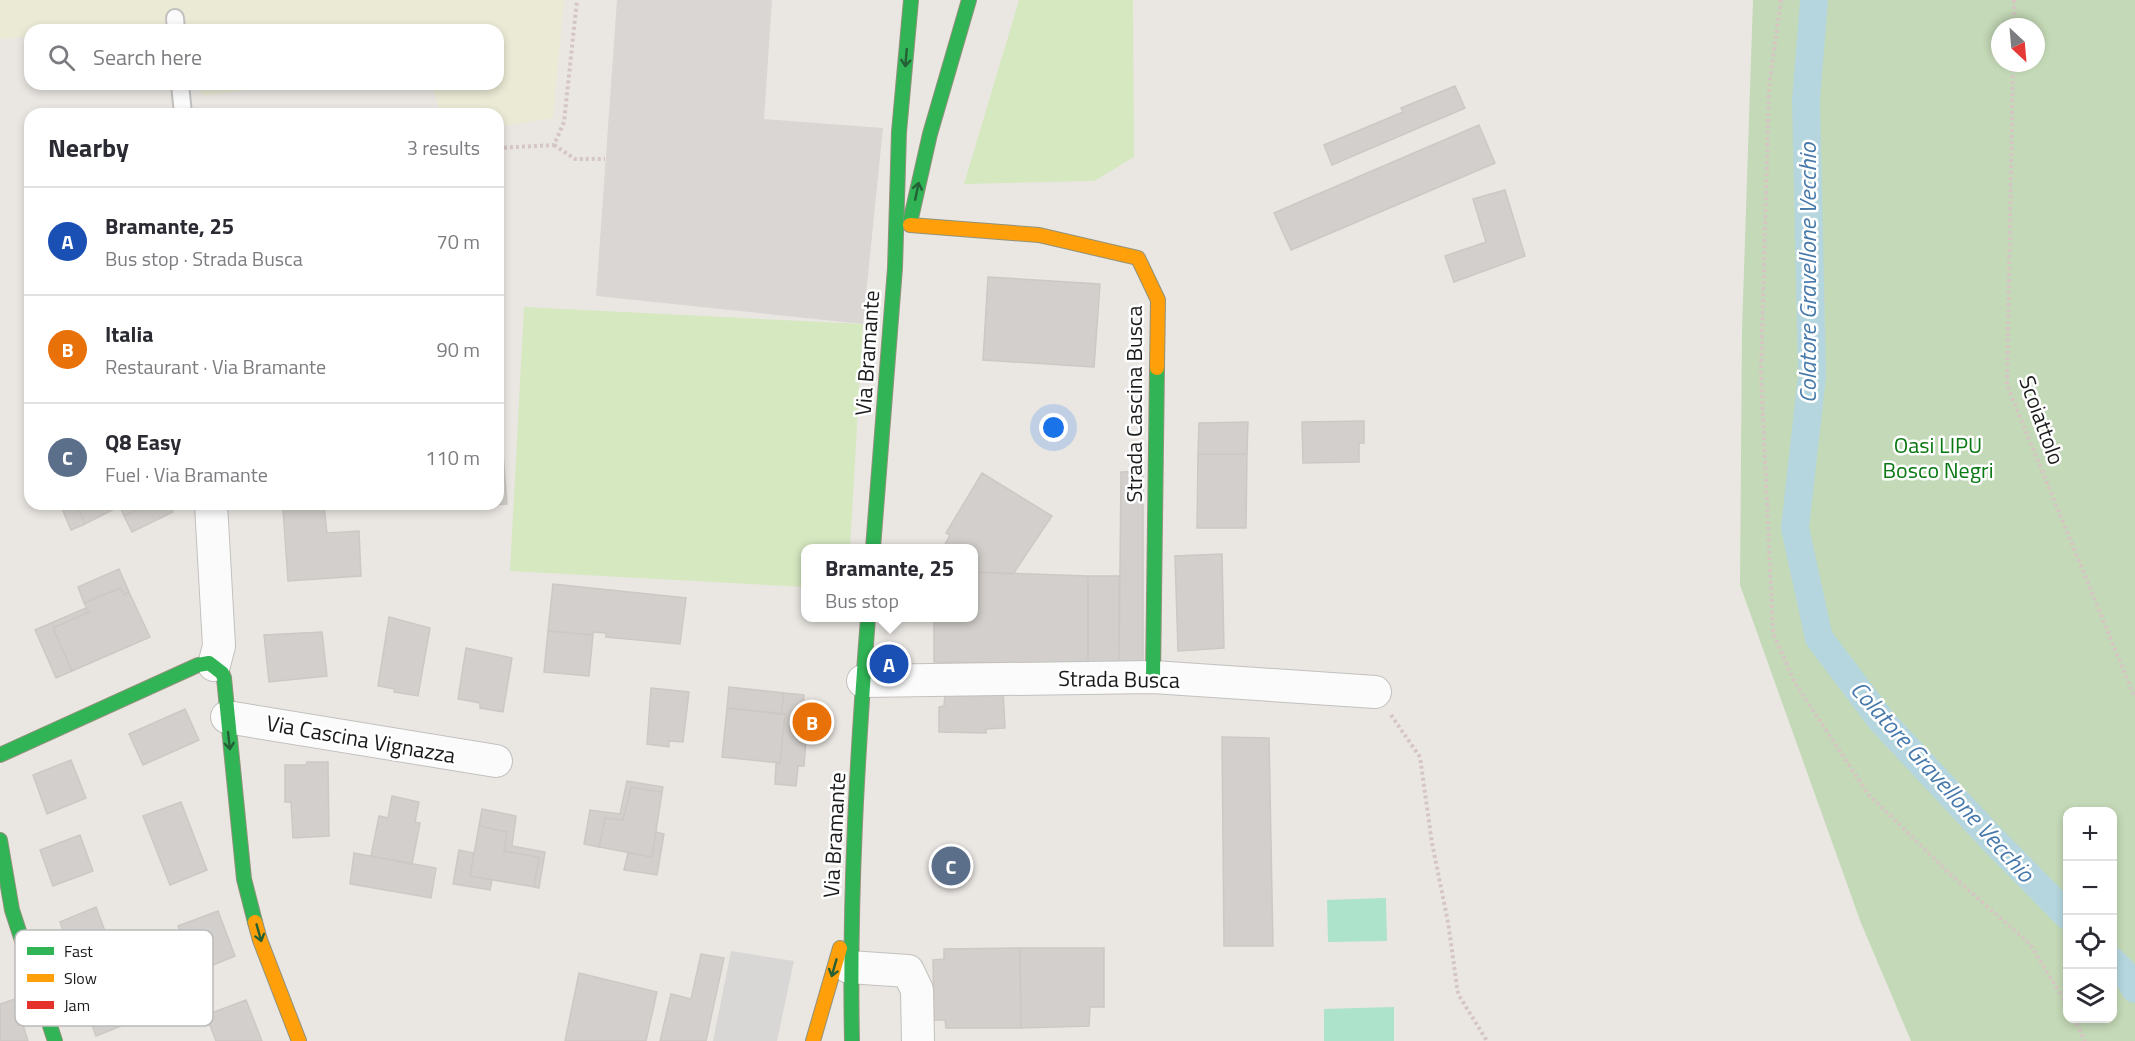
<!DOCTYPE html>
<html lang="en">
<head>
<meta charset="utf-8">
<style>
	:root { --surface:#fff; --page:#f2f2f3; --text:#2b2b33; --muted:#7c7c81; --line:#e1e1e2; --accent:#ea580c }
	body { margin:0; font-family:"Titillium Web",sans-serif; background:var(--page); color:var(--text) }
	.controls { position:absolute; right:18px; bottom:18px; display:grid; overflow:hidden; border-radius:12px; box-shadow:0 3px 9px #0003 }
	.controls button { width:54px; height:54px; display:grid; place-items:center; padding:0; border:0; border-bottom:2px solid var(--line); background:var(--surface); color:var(--text); font:30px sans-serif }
	.compass { position:absolute; left:1991px; top:18px; width:54px; height:54px; border-radius:50%; background:var(--surface); box-shadow:0 3px 9px #0003; rotate:154deg }
	.you { position:absolute; left:1054px; top:428px; width:21px; height:21px; margin:-15px; border:4px solid #fff; border-radius:50%; background:#1a73e8; box-shadow:0 0 0 9px #1a73e833 }
	.badge { display:grid; place-items:center; width:39px; height:39px; border-radius:50%; background:var(--accent); color:#fff; font-size:20px; font-weight:700 }
	.pin { position:absolute; translate:-50% -50%; border:3px solid #fff; box-shadow:0 2px 6px #0006 }
	.popup { position:absolute; left:801px; top:544px; width:177px; height:78px; box-sizing:border-box; display:grid; place-content:center; border-radius:12px; background:var(--surface); filter:drop-shadow(0 2px 4px #0005); font-size:20px; white-space:nowrap; color:var(--muted) }
	.popup b { font-size:22px; color:var(--text) }
	.popup::after { content:''; position:absolute; left:50%; top:100%; margin-left:-12px; border:12px solid transparent; border-top-color:var(--surface) }
	.list { margin:0; padding:0; list-style:none }
	h2 { display:flex; justify-content:space-between; align-items:center; height:78px; margin:0; padding:0 24px; font-size:26px }
	h2 small { font-size:20px; font-weight:400; color:var(--muted) }
	.list li { display:grid; grid-template-columns:39px 1fr auto; gap:18px; align-items:center; box-sizing:border-box; height:108px; padding:0 24px; border-top:2px solid var(--line) }
	.list b { display:block; font-size:22px; white-space:nowrap }
	.list p { margin:0; font-size:20px; white-space:nowrap; color:var(--muted) }
	.list em { font-size:20px; font-style:normal; color:var(--muted) }
	.icon { flex:none; width:33px; height:33px; fill:none; stroke:currentColor; stroke-width:2; stroke-linecap:round; stroke-linejoin:round }
	.map { position:relative; flex:none; width:2135px; height:1041px; overflow:hidden }
	.search { position:absolute; background:var(--surface); box-shadow:0 3px 9px #0003; left:24px; top:24px; width:480px; height:66px; display:flex; align-items:center; gap:15px; box-sizing:border-box; padding:0 21px; border-radius:18px; color:var(--muted); font-size:22px }
	.panel { position:absolute; background:var(--surface); box-shadow:0 3px 9px #0003; left:24px; top:108px; width:480px; height:402px; border-radius:18px }
	.map>svg:first-child { display:block }
	.residential { fill:#d9d6d4 }
	.farmland { fill:#eaead5 }
	.grass { fill:#d6e8c0 }
	.forest { fill:#c4d9b7; fill-rule:evenodd }
	.pitch { fill:#ade2cb }
	.parking { fill:#d8d7d5 }
	.lines { fill:none; stroke-linecap:round; stroke-linejoin:round }
	.canal { stroke:#b5d6de; stroke-width:28 }
	.building { fill:#d2cfcc; stroke:#cdc8c4; stroke-width:1.5 }
	.lane-casing { stroke:#c2c1bf; stroke-width:20 }
	.street-casing { stroke:#c2c1bf; stroke-width:34 }
	.fast-casing { stroke:#91927b; stroke-width:16 }
	.slow-casing { stroke:#91927b; stroke-width:16 }
	.path { stroke:#d6c6c3; stroke-width:4; stroke-dasharray:3 3; stroke-linecap:butt }
	.lane { stroke:#fcfbfb; stroke-width:16 }
	.street { stroke:#fcfbfb; stroke-width:32 }
	.fast { stroke:#30b455; stroke-width:14 }
	.slow { stroke:#ff9f0a; stroke-width:14 }
	.oneway { stroke:#246035 }
	.labels { text-anchor:middle; dominant-baseline:central; stroke-width:5; stroke-linejoin:round; paint-order:stroke }
	.street-label { font-size:22px; fill:#1b1b1b; stroke:#fff }
	.park-label { font-size:22px; fill:#097812; stroke:#fff }
	.water-label { font-size:24px; font-style:italic; fill:#4779aa; stroke:#fff }
	.key { fill:#fff; stroke:#bbb; stroke-width:1.5 }
	.key-label { font-size:16px; fill:#1b1b1b }
</style>
</head>
<body>
<div class="map">
<svg width="2135" height="1041" viewBox="0 0 2135 1041">
	<rect width="100%" height="100%" fill="#eae7e3"/>
	<!-- residential -->
	<path class="residential" d="M 617,0 L 772,0 L 764,119 L 883,128 L 863,324 L 596,296 Z"/>
	<!-- farmland -->
	<path class="farmland" d="M 0,0 L 564,0 L 553,118 L 498,127 L 498,114 L 441,114 L 431,84 L 498,84 L 498,30 L 147,30 L 144,27 L 107,30 L 30,30 L 30,37 L 0,39 Z
		M 194,84 L 290,84 L 205,96 Z"/>
	<!-- grass -->
	<path class="grass" d="M 1019,0 L 1133,0 L 1134,157 L 1094,181 L 964,184 Z
		M 524,307 L 863,324 L 850,548 L 805,548 L 805,587 L 510,571 Z"/>
	<!-- forest -->
	<path class="forest" d="M 1753,0 L 2135,0 L 2135,1041 L 1911,1041 L 1861,923 L 1740,585 L 1742,330 ZM 2000,27 L 2036,27 L 2036,63 L 2000,63 ZM 2068,812 L 2112,812 L 2112,1018 L 2068,1018 Z"/>
	<!-- pitch -->
	<path class="pitch" d="M 1386,898 L 1387,941 L 1328,942 L 1327,900 Z
		M 1394,1007 L 1394,1041 L 1324,1041 L 1324,1009 Z"/>
	<!-- parking -->
	<path class="parking" d="M 731,951 L 794,961 L 777,1041 L 713,1041 Z"/>
	<g class="lines">
		<!-- canal -->
		<path class="canal" d="M 1814,0 L 1806,100 L 1812,376 L 1795,528 L 1819,638 L 1881,720 L 1993,840 L 2068,916
			M 2112,961 L 2128,977 L 2135,989"/>
	</g>
	<!-- building -->
	<path class="building" d="M 1455,86 L 1465,108 L 1332,165 L 1324,145 L 1403,112 L 1401,108 Z
		M 1479,125 L 1495,163 L 1291,250 L 1274,213 Z
		M 1505,190 L 1525,256 L 1454,282 L 1445,256 L 1486,242 L 1473,199 Z
		M 988,277 L 1100,284 L 1094,367 L 983,360 Z
		M 1364,421 L 1364,443 L 1359,443 L 1359,462 L 1303,463 L 1302,422 Z
		M 1248,422 L 1247,454 L 1198,454 L 1199,423 Z
		M 498,440 L 502,440 L 507,504 L 461,507 L 461,504 L 498,504 Z
		M 1198,454 L 1247,454 L 1246,528 L 1197,528 Z
		M 1143,471 L 1143,664 L 1119,664 L 1121,472 Z
		M 982,473 L 1052,516 L 1013,574 L 973,572 L 973,548 L 943,548 L 950,535 L 946,533 Z
		M 60,504 L 76,504 L 85,524 L 71,530 Z
		M 76,504 L 150,504 L 124,516 L 120,506 L 85,524 Z
		M 150,504 L 169,504 L 173,512 L 132,532 L 124,516 Z
		M 324,507 L 327,533 L 359,531 L 361,576 L 288,581 L 283,509 Z
		M 1222,554 L 1224,648 L 1178,651 L 1175,556 Z
		M 119,569 L 129,592 L 124,595 L 120,588 L 84,603 L 78,587 Z
		M 973,572 L 1088,576 L 1088,664 L 934,662 L 934,618 L 973,618 Z
		M 1088,576 L 1119,576 L 1119,664 L 1088,664 Z
		M 553,584 L 686,598 L 680,644 L 606,637 L 606,633 L 593,632 L 593,635 L 548,631 Z
		M 120,588 L 124,595 L 129,592 L 150,637 L 72,671 L 53,628 L 89,612 L 84,603 Z
		M 86,608 L 89,612 L 53,628 L 72,671 L 56,678 L 35,630 Z
		M 389,617 L 430,628 L 418,696 L 394,692 L 395,689 L 378,686 Z
		M 548,631 L 593,635 L 589,676 L 544,672 Z
		M 322,632 L 327,676 L 269,682 L 264,635 Z
		M 466,648 L 512,658 L 503,712 L 480,708 L 480,703 L 458,699 Z
		M 729,687 L 784,693 L 781,714 L 727,708 Z
		M 651,688 L 689,692 L 683,742 L 669,741 L 669,747 L 647,744 Z
		M 1003,689 L 1005,728 L 986,729 L 986,733 L 939,732 L 939,707 L 944,706 L 945,692 Z
		M 784,693 L 804,695 L 803,713 L 808,714 L 804,766 L 798,766 L 796,786 L 775,784 L 776,763 L 780,763 L 785,714 L 781,714 Z
		M 727,708 L 785,714 L 780,763 L 722,757 Z
		M 185,709 L 199,740 L 143,765 L 129,734 Z
		M 1222,737 L 1269,738 L 1273,946 L 1224,946 Z
		M 71,760 L 86,798 L 47,814 L 33,775 Z
		M 307,762 L 328,762 L 329,836 L 293,838 L 291,802 L 285,802 L 285,765 L 306,765 Z
		M 627,781 L 663,787 L 662,792 L 631,787 L 623,820 L 605,818 L 599,847 L 584,844 L 590,810 L 620,814 Z
		M 631,787 L 662,792 L 652,857 L 599,847 L 605,818 L 623,820 Z
		M 392,796 L 419,802 L 415,822 L 420,823 L 412,864 L 371,856 L 379,816 L 388,818 Z
		M 181,802 L 207,870 L 170,885 L 143,816 Z
		M 482,809 L 516,816 L 512,846 L 545,852 L 539,888 L 534,887 L 539,857 L 504,851 L 507,832 L 479,826 Z
		M 479,826 L 507,832 L 504,851 L 539,857 L 534,887 L 470,876 Z
		M 656,832 L 664,834 L 657,875 L 624,870 L 628,853 L 652,857 Z
		M 80,835 L 93,871 L 53,886 L 40,850 Z
		M 459,850 L 474,853 L 470,876 L 492,880 L 490,890 L 453,884 Z
		M 354,853 L 436,868 L 431,898 L 350,884 Z
		M 96,907 L 111,947 L 74,963 L 60,922 Z
		M 218,911 L 235,956 L 196,972 L 178,926 Z
		M 1020,948 L 1021,1028 L 946,1028 L 945,1020 L 934,1020 L 933,960 L 944,959 L 944,949 Z
		M 1020,948 L 1104,948 L 1104,1007 L 1090,1007 L 1089,1026 L 1021,1028 Z
		M 701,954 L 724,958 L 706,1041 L 660,1041 L 671,994 L 691,999 Z
		M 579,973 L 657,992 L 646,1041 L 565,1041 Z
		M 117,986 L 131,1022 L 96,1036 L 83,1000 Z
		M 15,999 L 28,1041 L 0,1041 L 0,1004 Z
		M 246,1000 L 262,1041 L 216,1041 L 206,1015 Z"/>
	<g class="lines">
		<!-- lane casing -->
		<g class="lane-casing">
			<path id="lane" d="M 175,18 L 176,30
				M 180,84 L 183,114"/>
		</g>
		<!-- street casing -->
		<g class="street-casing">
			<path id="street" d="M 211,504 L 219,646 L 214,665
				M 863,681 L 1153,677 L 1375,692
				M 227,717 L 496,761
				M 849,967 L 908,971 L 917,990 L 918,1041"/>
		</g>
		<!-- fast casing -->
		<g class="fast-casing">
			<path id="fast" d="M 911,218 L 930,134 L 969,0
				M 873,548 L 895,268 L 899,132 L 911,0
				M 1153,677 L 1157,368
				M 0,755 L 198,665 L 209,663 L 222,673 L 224,678 L 244,879 L 255,922
				M 0,840 L 12,910 L 55,1041
				M 852,1041 C 849,900 857,759 868,618"/>
		</g>
		<!-- slow casing -->
		<g class="slow-casing">
			<path id="slow" d="M 910,225 L 1039,235 L 1138,258 L 1158,300 L 1157,368
				M 255,922 L 260,940 L 299,1041
				M 813,1041 L 840,948"/>
		</g>
		<!-- path -->
		<path class="path" d="M 1781,0 L 1769,86 L 1761,374 L 1773,633 L 1795,683 L 1868,794 L 1951,875 L 2029,943 L 2068,1006
			M 2014,27 L 2014,0
			M 2013,63 L 2007,385 L 2135,698
			M 554,145 L 575,159 L 605,159
			M 498,148 L 554,145 L 564,122 L 577,0
			M 1391,715 L 1420,757 L 1432,843 L 1448,922 L 1458,994 L 1487,1041
			M 2074,1018 L 2085,1041"/>
		<!-- lane -->
		<use href="#lane" class="lane"/>
		<!-- street -->
		<use href="#street" class="street"/>
		<!-- fast -->
		<use href="#fast" class="fast"/>
		<!-- slow -->
		<use href="#slow" class="slow"/>
	</g>
	<!-- one-way arrows -->
	<defs><path id="oneway-shaft" d="M-6 0H5M1.5-3L5.5 0L1.5 3" fill="none" stroke-width="1.6" stroke-linecap="round" stroke-linejoin="round" transform="scale(1.5)"/></defs>
	<g class="oneway">
		<use href="#oneway-shaft" transform="translate(906 58) rotate(95)"/>
		<use href="#oneway-shaft" transform="translate(917 191) rotate(-78)"/>
		<use href="#oneway-shaft" transform="translate(229 741) rotate(84)"/>
		<use href="#oneway-shaft" transform="translate(259 933) rotate(74)"/>
		<use href="#oneway-shaft" transform="translate(834 968) rotate(106)"/>
	</g>
	<g class="labels">
		<!-- street labels -->
		<g class="street-label">
			<text transform="translate(867 353) rotate(-86)">Via Bramante</text>
			<text transform="translate(1134 404) rotate(-90)">Strada Cascina Busca</text>
			<text transform="translate(2042 420) rotate(70)">Scoiattolo</text>
			<text transform="translate(1119 679) rotate(1)">Strada Busca</text>
			<text transform="translate(361 739) rotate(10)">Via Cascina Vignazza</text>
			<text transform="translate(834 835) rotate(-87)">Via Bramante</text>
		</g>
		<!-- park labels -->
		<g class="park-label">
			<text x="1938" y="445">Oasi LIPU<tspan x="1938" dy="25">Bosco Negri</tspan></text>
		</g>
		<!-- water labels -->
		<g class="water-label">
			<text transform="translate(1807 273) rotate(-90)">Colatore Gravellone Vecchio</text>
			<text transform="translate(1943 781) rotate(48)">Colatore Gravellone Vecchio</text>
		</g>
	</g>
	<!-- legend -->
	<rect x="15" y="930" width="198" height="96" rx="9" class="key"/>
	<rect x="27" y="947" width="27" height="8" fill="#30b455"/>
	<rect x="27" y="974" width="27" height="8" fill="#ff9f0a"/>
	<rect x="27" y="1001" width="27" height="8" fill="#e5322d"/>
	<g class="key-label">
		<text x="64" y="957">Fast</text>
		<text x="64" y="984">Slow</text>
		<text x="64" y="1011">Jam</text>
	</g>
</svg>
<div class="controls">
<button>+</button>
<button>−</button>
<button><svg class="icon" aria-label="locate" viewBox="0 0 24 24"><circle cx="12" cy="12" r="6"/><path d="M12 2v4M12 18v4M2 12h4M18 12h4"/></svg></button>
<button><svg class="icon" aria-label="layers" viewBox="0 0 24 24"><path d="M12 4l9 5-9 5-9-5zM3 14l9 5 9-5"/></svg></button>
</div>
<svg class="compass" viewBox="-18 -18 36 36"><path d="M0-13l5 13h-10z" fill="#e53935"/><path d="M0 13l5-13h-10z" fill="#7c7c81"/></svg>
<div class="you"></div>
<div class="pin badge" style="left:889px;top:664px;background:#1a4fb4">A</div>
<div class="popup"><b>Bramante, 25</b>Bus stop</div>
<div class="pin badge" style="left:812px;top:722px;background:#e8710a">B</div>
<div class="pin badge" style="left:951px;top:866px;background:#5c6f8a">C</div>
<div class="search"><svg class="icon" aria-label="search" viewBox="0 0 24 24"><circle cx="10" cy="10" r="6"/><path d="M15 15l6 6"/></svg>Search here</div>
<section class="panel">
<h2>Nearby<small>3 results</small></h2>
<ul class="list">
<li><span class="badge" style="background:#1a4fb4">A</span><div><b>Bramante, 25</b><p>Bus stop · Strada Busca</p></div><em>70 m</em></li>
<li><span class="badge" style="background:#e8710a">B</span><div><b>Italia</b><p>Restaurant · Via Bramante</p></div><em>90 m</em></li>
<li><span class="badge" style="background:#5c6f8a">C</span><div><b>Q8 Easy</b><p>Fuel · Via Bramante</p></div><em>110 m</em></li>
</ul>
</section>
</div>
</body>
</html>
